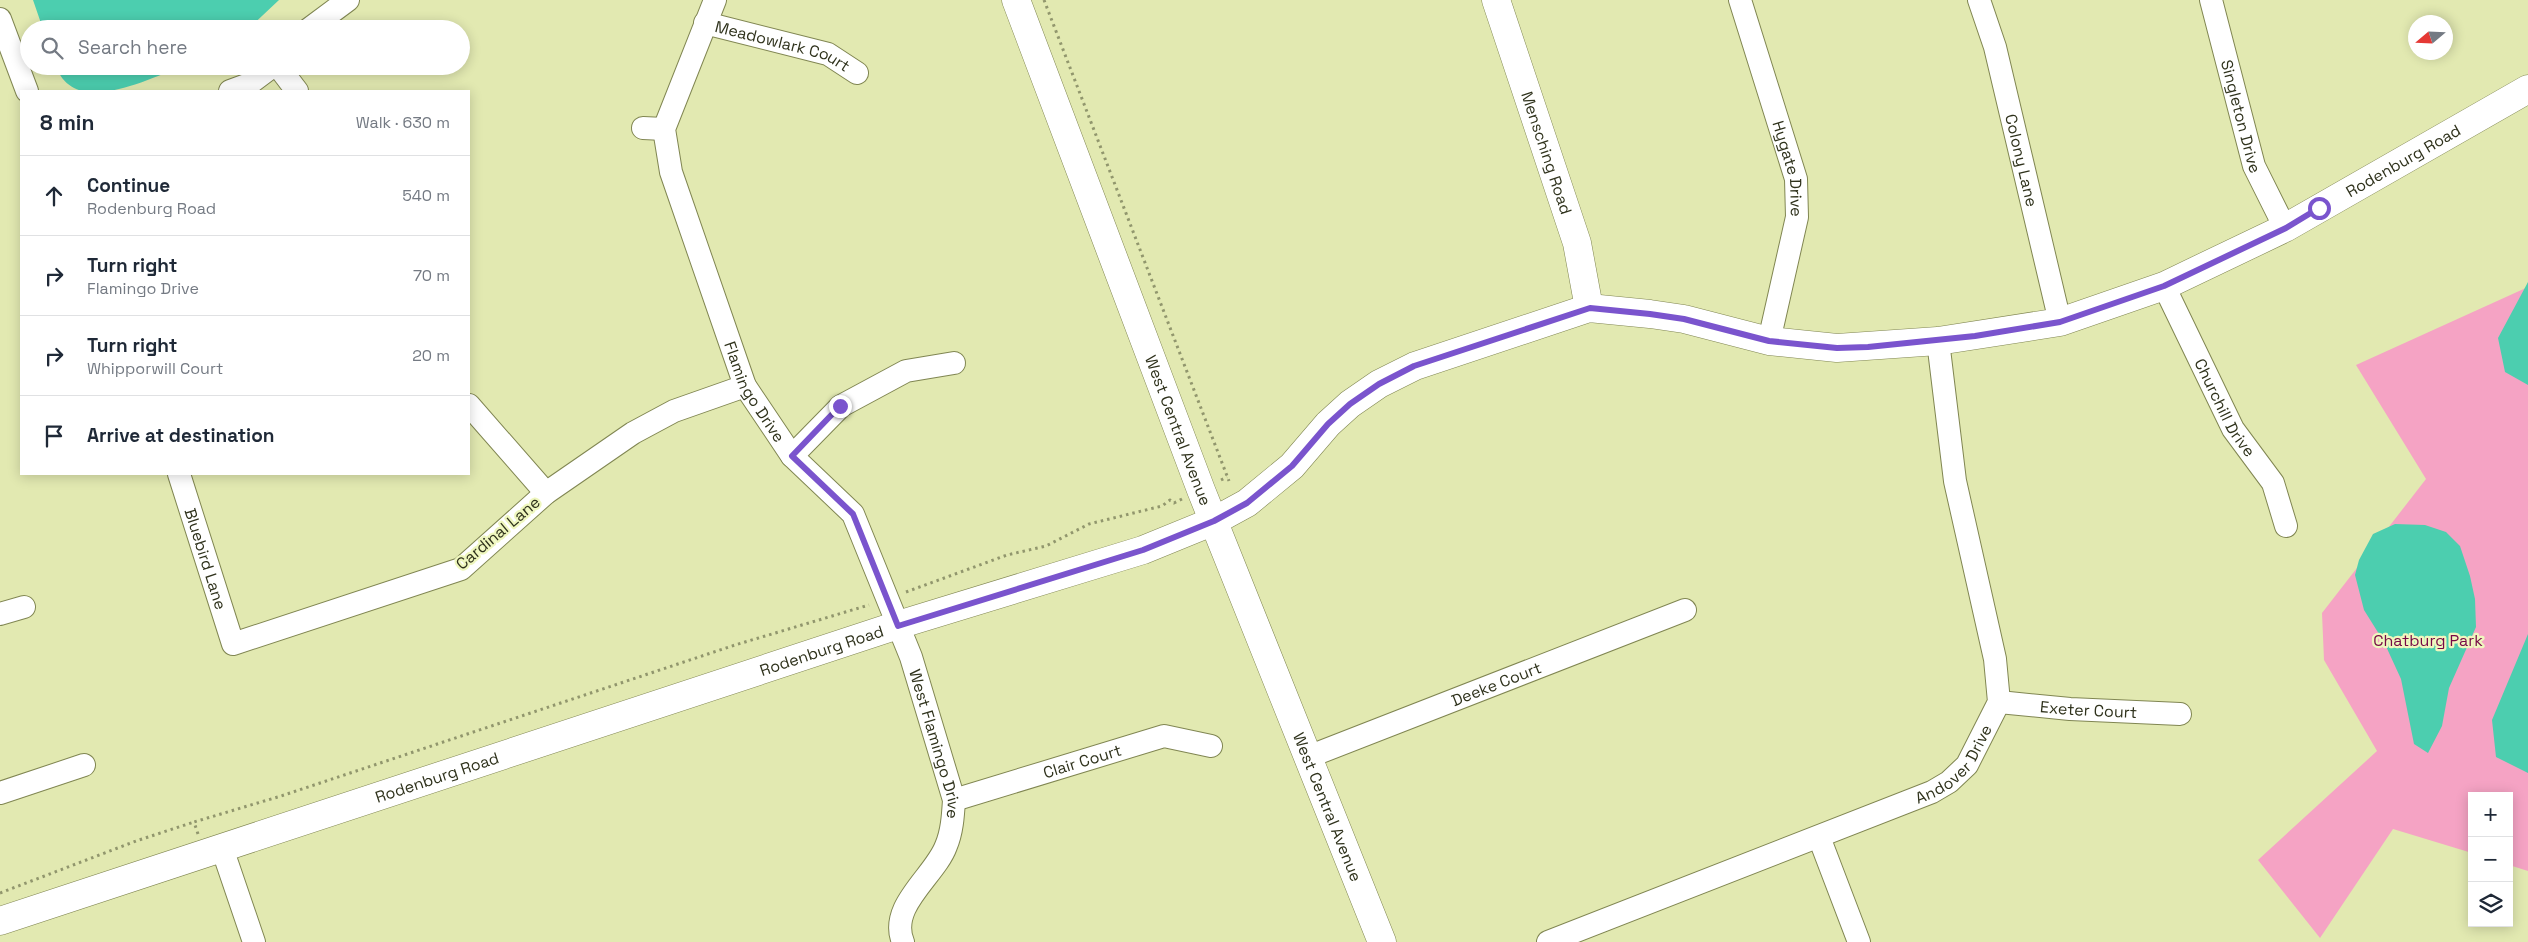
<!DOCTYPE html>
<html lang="en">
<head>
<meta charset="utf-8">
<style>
	:root { --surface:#fff; --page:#f6f6f7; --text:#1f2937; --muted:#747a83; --line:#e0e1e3 }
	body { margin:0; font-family:"Space Grotesk",sans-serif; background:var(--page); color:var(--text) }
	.controls { position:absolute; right:15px; bottom:15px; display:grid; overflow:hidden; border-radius:0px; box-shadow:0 2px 12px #0003 }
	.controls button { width:45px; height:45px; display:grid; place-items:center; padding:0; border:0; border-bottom:1px solid var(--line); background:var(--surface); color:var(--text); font:25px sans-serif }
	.compass { position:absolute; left:2408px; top:15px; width:45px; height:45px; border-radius:50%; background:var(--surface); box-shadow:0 2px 12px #0003; rotate:251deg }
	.stop { position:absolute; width:15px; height:15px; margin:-11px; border:4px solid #7a54cd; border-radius:50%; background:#fff }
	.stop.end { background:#7a54cd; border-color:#fff; box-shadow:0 1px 5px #0008 }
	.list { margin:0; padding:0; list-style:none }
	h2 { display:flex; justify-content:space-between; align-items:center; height:65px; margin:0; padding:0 20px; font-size:21px }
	h2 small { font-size:16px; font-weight:400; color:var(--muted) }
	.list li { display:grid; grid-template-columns:32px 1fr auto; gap:15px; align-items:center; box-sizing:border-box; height:80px; padding:0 20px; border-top:1px solid var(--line) }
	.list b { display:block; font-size:19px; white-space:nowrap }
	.list p { margin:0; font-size:16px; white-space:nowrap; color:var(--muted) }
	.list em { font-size:16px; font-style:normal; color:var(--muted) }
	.icon { flex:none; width:28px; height:28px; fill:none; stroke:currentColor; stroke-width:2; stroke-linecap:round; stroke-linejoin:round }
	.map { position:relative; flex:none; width:2528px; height:942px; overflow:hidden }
	.search { position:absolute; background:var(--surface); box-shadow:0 2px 12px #0003; left:20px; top:20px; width:450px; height:55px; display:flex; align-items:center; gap:12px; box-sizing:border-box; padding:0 18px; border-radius:28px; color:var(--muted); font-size:19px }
	.panel { position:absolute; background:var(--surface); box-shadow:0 2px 12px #0003; left:20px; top:90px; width:450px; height:385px; border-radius:0px }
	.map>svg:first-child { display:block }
	.green { fill:#f5a3c4 }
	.water { fill:#4cceaf }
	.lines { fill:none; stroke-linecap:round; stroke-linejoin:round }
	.minor-casing { stroke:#808652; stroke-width:24 }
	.tertiary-casing { stroke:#808652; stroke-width:29 }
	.path { stroke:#91966d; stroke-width:3; stroke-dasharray:2.5 4; stroke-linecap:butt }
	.minor { stroke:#fff; stroke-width:22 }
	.tertiary { stroke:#fff; stroke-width:28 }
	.route { stroke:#7a54cd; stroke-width:6 }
	.labels { text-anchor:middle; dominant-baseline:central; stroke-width:4.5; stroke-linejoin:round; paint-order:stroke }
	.street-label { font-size:16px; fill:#2f321c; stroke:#eff7be }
	.park-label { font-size:16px; fill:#760946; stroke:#eff7be }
</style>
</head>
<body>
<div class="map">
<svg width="2528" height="942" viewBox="0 0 2528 942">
	<rect width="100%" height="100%" fill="#e2e9b1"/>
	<!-- green -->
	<path class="green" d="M 2528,287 L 2528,871 L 2509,865 L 2509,796 L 2472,796 L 2472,853 L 2393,829 L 2320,938 L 2258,860 L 2377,751 L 2324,660 L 2322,613 L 2426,479 L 2356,365 Z"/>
	<!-- water -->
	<path class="water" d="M 33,0 L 279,0 L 248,29 L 43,29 Z
		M 56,66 L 183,66 C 148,79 74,118 56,66 Z
		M 2528,282 L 2528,385 L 2505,372 L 2498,338 Z
		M 2395,524 L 2425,525 L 2446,532 L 2460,546 L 2470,576 L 2475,599 L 2476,627 L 2449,688 L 2442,726 L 2428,753 L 2414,744 L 2401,679 L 2384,642 L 2364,610 L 2355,575 L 2359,560 L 2373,534 Z
		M 2528,634 L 2528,773 L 2496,757 L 2492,720 Z"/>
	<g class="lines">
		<!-- minor casing -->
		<g class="minor-casing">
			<g id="minor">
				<path id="s1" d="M 715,0 L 664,129 L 671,172 L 745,386 L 792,456 L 853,514 L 911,657 L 954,800 C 953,816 952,832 946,846 C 935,876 888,906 903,942"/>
				<path id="s2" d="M 1740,0 L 1796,179 L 1797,217 L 1769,341"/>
				<path id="s3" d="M 1979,0 L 1995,47 L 2060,322"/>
				<path id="s4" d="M 2211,0 L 2254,166 L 2285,228"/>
				<path d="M 0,19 L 27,91"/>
				<path id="s5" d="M 705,23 L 828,54 L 857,73"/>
				<path d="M 309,29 L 348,0"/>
				<path d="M 278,66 L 297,91"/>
				<path d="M 230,91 L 249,84 L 273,66"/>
				<path d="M 643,128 L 664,129"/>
				<path id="s6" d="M 2164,286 L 2233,429 L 2273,483 L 2286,526"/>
				<path d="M 469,405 L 546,493"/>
				<path d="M 792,456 L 841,406 L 906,371 L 954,363"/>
				<path id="s7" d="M 179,474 L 233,644 L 461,569 L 546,493 L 633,433 L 674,411 L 745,386"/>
				<path d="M 0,614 L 24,607"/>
				<path id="s8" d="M 1999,702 L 2070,709 L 2180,714"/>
				<path id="s9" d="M 1308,757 L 1685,610"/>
				<path d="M 0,793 L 84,765"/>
				<path id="s10" d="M 954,800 L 1164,736 L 1211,746"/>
				<path d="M 1819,837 L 1859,942"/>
				<path d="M 222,848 L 254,942"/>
				<path id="s11" d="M 1548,942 L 1932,792 L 1949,782 L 1967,765 L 1999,702 L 1995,659 L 1955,481 L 1938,341"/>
			</g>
		</g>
		<!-- tertiary casing -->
		<g class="tertiary-casing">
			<g id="tertiary">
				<path id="s12" d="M 1016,0 L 1201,490 L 1382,942"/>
				<path id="s13" d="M 1496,0 L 1577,243 L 1589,308"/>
				<path id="s14" d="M 0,921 L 898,625 L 1143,550 L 1214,521 L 1247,503 L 1292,466 L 1328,424 L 1350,404 L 1379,384 L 1415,366 L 1589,308 L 1650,314 L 1684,319 L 1769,341 L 1837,348 L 1938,341 L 2060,322 L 2164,286 L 2285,228 L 2528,89"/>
			</g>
		</g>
		<!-- path -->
		<path class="path" d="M 1044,0 L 1229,481
			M 1221,480 L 1227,477
			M 906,592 L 1007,555 L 1046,546 L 1089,524 L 1162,506 L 1170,500 L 1174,503 L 1182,499
			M 198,834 L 194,822 L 281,796 L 735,645 L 869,605
			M 0,893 L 136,841 L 194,822"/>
		<!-- minor -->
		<use href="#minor" class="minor"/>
		<!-- tertiary -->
		<use href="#tertiary" class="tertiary"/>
	</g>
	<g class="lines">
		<!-- route -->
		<path class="route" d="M 840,406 L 792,456 L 853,514 L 898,626 L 1143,550 L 1214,521 L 1247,503 L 1292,466 L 1328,424 L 1350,404 L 1379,384 L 1414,366 L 1590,308 L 1650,314 L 1684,319 L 1769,341 L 1837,348 L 1868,347 L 1975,336 L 2060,322 L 2164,286 L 2286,228 L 2319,208"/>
	</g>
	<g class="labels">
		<!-- street labels -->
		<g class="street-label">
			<text stroke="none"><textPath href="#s5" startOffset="81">Meadowlark Court</textPath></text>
			<text stroke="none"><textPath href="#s4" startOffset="120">Singleton Drive</textPath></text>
			<text stroke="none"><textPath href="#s13" startOffset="161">Mensching Road</textPath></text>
			<text stroke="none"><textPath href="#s3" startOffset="166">Colony Lane</textPath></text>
			<text stroke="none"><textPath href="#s14" startOffset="2575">Rodenburg Road</textPath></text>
			<text stroke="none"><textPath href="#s2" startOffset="176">Hygate Drive</textPath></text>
			<text stroke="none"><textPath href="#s1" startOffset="418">Flamingo Drive</textPath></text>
			<text stroke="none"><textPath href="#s6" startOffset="136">Churchill Drive</textPath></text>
			<text stroke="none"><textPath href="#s12" startOffset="460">West Central Avenue</textPath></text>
			<text transform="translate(498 533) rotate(-40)">Cardinal Lane</text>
			<text stroke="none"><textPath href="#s7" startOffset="89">Bluebird Lane</textPath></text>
			<text stroke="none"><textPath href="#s14" startOffset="865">Rodenburg Road</textPath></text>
			<text stroke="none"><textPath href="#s9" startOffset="202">Deeke Court</textPath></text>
			<text stroke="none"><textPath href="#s8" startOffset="90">Exeter Court</textPath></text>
			<text stroke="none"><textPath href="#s1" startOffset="822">West Flamingo Drive</textPath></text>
			<text stroke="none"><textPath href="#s11" startOffset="448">Andover Drive</textPath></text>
			<text stroke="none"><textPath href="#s10" startOffset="134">Clair Court</textPath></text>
			<text stroke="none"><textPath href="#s14" startOffset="460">Rodenburg Road</textPath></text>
			<text stroke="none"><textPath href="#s12" startOffset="865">West Central Avenue</textPath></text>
		</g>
		<!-- park labels -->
		<g class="park-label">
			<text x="2428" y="640">Chatburg Park</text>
		</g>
	</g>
</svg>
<div class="controls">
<button>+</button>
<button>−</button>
<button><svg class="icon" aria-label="layers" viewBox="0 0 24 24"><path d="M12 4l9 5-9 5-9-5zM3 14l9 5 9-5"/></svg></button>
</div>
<svg class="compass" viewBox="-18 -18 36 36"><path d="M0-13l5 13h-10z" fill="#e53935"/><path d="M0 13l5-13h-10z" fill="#747a83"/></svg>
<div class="stop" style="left:2319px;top:208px"></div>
<div class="stop end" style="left:840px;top:406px"></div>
<div class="search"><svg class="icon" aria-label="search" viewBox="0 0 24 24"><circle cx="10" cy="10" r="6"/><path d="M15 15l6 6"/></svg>Search here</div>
<section class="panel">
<h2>8 min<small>Walk · 630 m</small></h2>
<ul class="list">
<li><svg class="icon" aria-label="ahead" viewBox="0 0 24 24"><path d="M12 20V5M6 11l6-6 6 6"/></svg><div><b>Continue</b><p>Rodenburg Road</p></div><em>540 m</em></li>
<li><svg class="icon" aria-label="right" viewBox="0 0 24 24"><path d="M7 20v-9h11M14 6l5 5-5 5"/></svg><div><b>Turn right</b><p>Flamingo Drive</p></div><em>70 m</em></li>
<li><svg class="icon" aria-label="right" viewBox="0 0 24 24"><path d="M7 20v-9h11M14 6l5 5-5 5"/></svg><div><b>Turn right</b><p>Whipporwill Court</p></div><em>20 m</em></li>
<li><svg class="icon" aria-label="arrive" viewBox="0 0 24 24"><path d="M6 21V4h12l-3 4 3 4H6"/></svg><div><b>Arrive at destination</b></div></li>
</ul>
</section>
</div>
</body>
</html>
